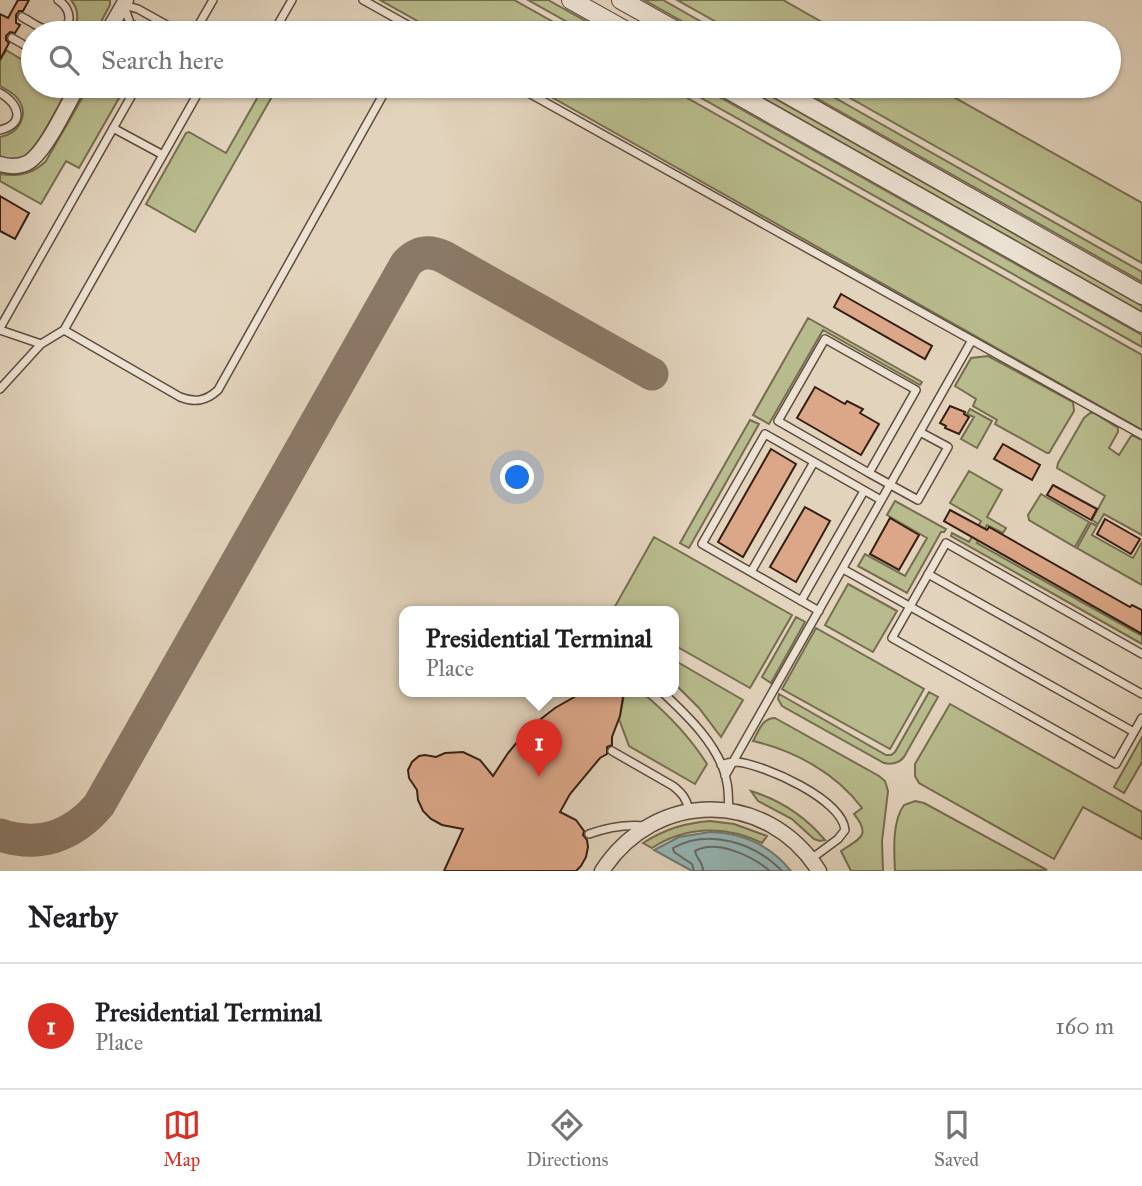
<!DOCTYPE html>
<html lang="en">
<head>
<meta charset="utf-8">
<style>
	:root { --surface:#fff; --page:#f2f2f2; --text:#202124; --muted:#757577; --line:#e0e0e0; --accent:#d93025 }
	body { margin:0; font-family:"IM FELL Great Primer",serif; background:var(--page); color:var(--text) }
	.you { position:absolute; left:518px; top:478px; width:24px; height:24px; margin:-18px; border:5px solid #fff; border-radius:50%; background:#1a73e8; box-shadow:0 0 0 10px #1a73e833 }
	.badge { display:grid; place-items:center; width:46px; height:46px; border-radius:50%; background:var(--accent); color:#fff; font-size:23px; font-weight:700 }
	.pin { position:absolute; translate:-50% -58px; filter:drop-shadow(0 2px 4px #0008) }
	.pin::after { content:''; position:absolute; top:37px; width:24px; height:21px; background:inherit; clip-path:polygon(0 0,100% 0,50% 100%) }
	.popup { position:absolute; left:399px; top:606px; width:280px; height:91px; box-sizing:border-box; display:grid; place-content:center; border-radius:14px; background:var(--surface); filter:drop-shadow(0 2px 5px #0005); font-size:23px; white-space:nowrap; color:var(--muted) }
	.popup b { font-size:26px; color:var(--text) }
	.popup::after { content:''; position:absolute; left:50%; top:100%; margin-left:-14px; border:14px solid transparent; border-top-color:var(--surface) }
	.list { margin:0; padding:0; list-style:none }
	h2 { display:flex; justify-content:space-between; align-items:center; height:91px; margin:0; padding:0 28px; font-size:30px }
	h2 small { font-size:23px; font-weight:400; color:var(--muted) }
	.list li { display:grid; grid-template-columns:46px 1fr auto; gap:21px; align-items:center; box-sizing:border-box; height:126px; padding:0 28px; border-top:2px solid var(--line) }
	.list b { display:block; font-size:26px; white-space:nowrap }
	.list p { margin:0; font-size:23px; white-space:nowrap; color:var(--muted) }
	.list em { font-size:23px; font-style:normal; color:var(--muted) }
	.icon { flex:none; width:38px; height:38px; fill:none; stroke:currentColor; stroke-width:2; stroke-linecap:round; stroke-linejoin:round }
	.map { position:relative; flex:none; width:1142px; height:871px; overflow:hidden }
	.search { position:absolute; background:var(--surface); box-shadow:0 2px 5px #0004; left:21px; right:21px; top:21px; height:77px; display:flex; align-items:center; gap:18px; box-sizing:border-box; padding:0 24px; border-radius:38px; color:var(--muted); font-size:26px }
	.sheet { height:217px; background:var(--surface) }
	nav { display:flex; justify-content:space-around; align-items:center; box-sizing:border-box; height:98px; border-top:2px solid var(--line); background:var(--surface); font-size:19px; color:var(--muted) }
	nav a { display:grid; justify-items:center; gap:4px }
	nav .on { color:var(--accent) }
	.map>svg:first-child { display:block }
	.green { fill:#b8bb8d; stroke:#766d50; stroke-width:2 }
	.water { fill:#96b6b7; stroke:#6f7a75; stroke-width:2 }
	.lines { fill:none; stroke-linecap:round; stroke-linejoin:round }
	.shore { stroke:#656a64; stroke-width:2 }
	.taxiway { stroke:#8b7967; stroke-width:33 }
	.building { fill:#dca788; stroke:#341f12; stroke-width:2 }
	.service-casing { stroke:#604c3c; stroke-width:10 }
	.minor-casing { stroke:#604c3c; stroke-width:17 }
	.tertiary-casing { stroke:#604c3c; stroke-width:20 }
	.service { stroke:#ece2d3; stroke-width:7 }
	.minor { stroke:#ece2d3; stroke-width:14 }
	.tertiary { stroke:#ece2d3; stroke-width:18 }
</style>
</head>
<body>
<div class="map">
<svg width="1142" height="871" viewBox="0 0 1142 871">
	<rect width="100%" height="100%" fill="#e2d3bc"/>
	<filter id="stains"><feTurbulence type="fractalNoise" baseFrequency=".00286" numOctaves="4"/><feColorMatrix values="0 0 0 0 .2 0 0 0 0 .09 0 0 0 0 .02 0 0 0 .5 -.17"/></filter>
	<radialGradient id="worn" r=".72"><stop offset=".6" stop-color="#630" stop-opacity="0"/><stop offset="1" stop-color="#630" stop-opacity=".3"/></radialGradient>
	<!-- green -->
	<path class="green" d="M 71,0 L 110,0 L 110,5 L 95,33 L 70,33 C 79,23 80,11 71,0 Z
		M 380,0 L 514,0 L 573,33 L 439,33 Z
		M 528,0 L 548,0 L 607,33 L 587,33 Z
		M 644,0 L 663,0 L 721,33 L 703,33 Z
		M 677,0 L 783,0 L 841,33 L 736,33 Z
		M 6,50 L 21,59 L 33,61 L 33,86 L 69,86 C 60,102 37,151 22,158 C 15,161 8,159 0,157 L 0,137 C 18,134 30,116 18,99 C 14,93 7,90 0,86 L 0,52 L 4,54 Z
		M 89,86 L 126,86 L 79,168 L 66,161 L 41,204 L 0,181 L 0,174 C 17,177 33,174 46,161 Z
		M 264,86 L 278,86 L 195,232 L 146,204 L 186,133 L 189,132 L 226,153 Z
		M 532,86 L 666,86 L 1142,355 L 1142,430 Z
		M 680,86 L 700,86 L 1142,335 L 1142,347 Z
		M 742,86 L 753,86 L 1142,306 L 1142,312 Z
		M 795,86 L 814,86 L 1142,272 L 1142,282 Z
		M 829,86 L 934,86 L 1142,203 L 1142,263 Z
		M 808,318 L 922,382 L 920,385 L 823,330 L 769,424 L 753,415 Z
		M 988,356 L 1073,402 L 1074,411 L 1049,453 L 1047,453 L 995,424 L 997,420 L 973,406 L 976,399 L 955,386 L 971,358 Z
		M 970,409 L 992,421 L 977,448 L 961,439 L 974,417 L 967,414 Z
		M 1090,413 L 1094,413 L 1118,428 L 1118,432 L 1109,448 L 1119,455 L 1131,436 L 1134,436 L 1142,440 L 1142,535 L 1104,514 L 1098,524 L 1092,520 L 1105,496 L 1057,468 L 1058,463 L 1084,418 Z
		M 750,420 L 759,424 L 689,548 L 680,543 Z
		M 969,471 L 1002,490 L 987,517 L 1006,528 L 1003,533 L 987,525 L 977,543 L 1142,636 L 1142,644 L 951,536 L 952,533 L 969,542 L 981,521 L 950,503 Z
		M 1041,494 L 1089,522 L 1075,547 L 1029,520 L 1028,515 Z
		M 895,501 L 946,529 L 944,532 L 941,532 L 907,593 L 858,566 L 865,554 L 905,576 L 927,538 L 887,515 Z
		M 1091,523 L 1097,526 L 1092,535 L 1133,558 L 1142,542 L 1142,585 L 1077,548 Z
		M 654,537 L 792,615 L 750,688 L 674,645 L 674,611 L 613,610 Z
		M 848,584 L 897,611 L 873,652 L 825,625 Z
		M 796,617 L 805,622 L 771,683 L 762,677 Z
		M 816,628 L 924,689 L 890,749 L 782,689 Z
		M 674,660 L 743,700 L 721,737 L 699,708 L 674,683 Z
		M 625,691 L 640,691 L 644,694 C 669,715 690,737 707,764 L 695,784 L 629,746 L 619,719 Z
		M 929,692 L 938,697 L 904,757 C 899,763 892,765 884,763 L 782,706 L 778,699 L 779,694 L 886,755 L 891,755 L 895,752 Z
		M 950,704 L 1142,812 L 1142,839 L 1083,807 L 1054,859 L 919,783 L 915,776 L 915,764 Z
		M 775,718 L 879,776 L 885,781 L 888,791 L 882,841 L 883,871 L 851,871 L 841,851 C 859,839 872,836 854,814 L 862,808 C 836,773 795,751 753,741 C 759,731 762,718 775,718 Z
		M 1142,737 L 1142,762 L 1124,793 L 1114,787 Z
		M 751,791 C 780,800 805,816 825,840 L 820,841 L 814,839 L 792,819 L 758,801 Z
		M 915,801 L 924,803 L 1047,870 L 895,871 C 894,851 892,821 904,805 Z
		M 710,821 L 734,824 L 767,836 L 762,843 C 726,825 686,826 652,848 L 643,843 C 665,829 685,823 710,821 Z"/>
	<!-- water -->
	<path class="water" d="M 710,832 C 743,833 771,846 791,871 L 692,871 L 654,850 L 679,837 Z"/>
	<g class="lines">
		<!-- shore -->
		<path class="shore" d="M 694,871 L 692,864 L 674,852 L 673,848 C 709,828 755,843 782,871
			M 703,871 C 703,861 696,859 695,851 C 717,839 752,856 770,871"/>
		<!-- taxiway -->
		<path class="taxiway" d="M 0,835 C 39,848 73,836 99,805 L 406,264 C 417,252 429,250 444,257 L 652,374"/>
	</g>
	<!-- building -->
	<path class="building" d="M 18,0 L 29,0 L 23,11 L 19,11 L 16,15 L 16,23 L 20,25 L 15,33 L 10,32 L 6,36 L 6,40 L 9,43 L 0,60 L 0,14 L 8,18 Z
		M 0,196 L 29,213 L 15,239 L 0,231 Z
		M 841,294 L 932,346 L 925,359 L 834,307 Z
		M 815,387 L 845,404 L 847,401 L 863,409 L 860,413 L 879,424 L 861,455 L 797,418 Z
		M 950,406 L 965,412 L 964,414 L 969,417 L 959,434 L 945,428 L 946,426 L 940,423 Z
		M 1003,444 L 1040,465 L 1032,480 L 994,459 Z
		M 771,449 L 796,464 L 743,557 L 718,542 Z
		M 1053,485 L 1097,509 L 1091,520 L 1047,495 Z
		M 805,507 L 830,521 L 796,582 L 770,567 Z
		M 950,510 L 987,530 L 989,527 L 1130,607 L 1132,605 L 1142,610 L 1142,634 L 944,521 Z
		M 890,518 L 919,535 L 899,570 L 870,554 Z
		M 1105,519 L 1140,539 L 1131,554 L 1097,534 Z
		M 585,691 L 624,691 L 620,716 L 612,737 L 612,745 L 607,747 L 607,754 L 600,758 L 570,794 L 560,812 L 576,820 L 584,831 L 583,835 L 587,840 L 588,847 L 586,857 L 581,866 L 576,871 L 444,871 L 463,829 L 442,825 L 431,819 L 423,811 L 418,800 L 417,790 L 409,778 L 408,770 L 412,762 L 419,756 L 425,755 L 436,757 L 445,753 L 463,752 L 480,760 L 493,776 L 508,753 L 528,729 L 555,708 Z"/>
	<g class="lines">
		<!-- service casing -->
		<g class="service-casing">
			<path id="service" d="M 363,0 L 422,33
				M 124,5 L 138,9 L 181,33
				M 124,6 L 130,23 L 148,33
				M 22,17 C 32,22 42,31 53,31 C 74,31 73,9 58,0
				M 194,33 L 213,0
				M 273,33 L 292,0
				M 12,38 L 33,50
				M 516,86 L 1142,435
				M 0,93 C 19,104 26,124 0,130
				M 113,128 L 163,155
				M 0,328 L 137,86
				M 0,330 L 41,344
				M 64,330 L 180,397 C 195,403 206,401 218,390 L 388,86
				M 825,339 L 916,390 L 869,473 L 778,421 Z
				M 0,389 L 41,344 L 64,330 L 202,86
				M 869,473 L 918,500 L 948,447 L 920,432
				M 843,569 L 1134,732
				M 751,572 L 814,462
				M 928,574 L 1142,694
				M 801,601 L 864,491
				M 819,611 L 702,544 L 765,434 L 881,500
				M 1142,654 L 946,543 L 892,638 L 1116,764 L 1142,718
				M 661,691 C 687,715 721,747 727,783 C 729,792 728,801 729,811
				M 612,751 L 673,786 C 682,793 687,799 689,811
				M 721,765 C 726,763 731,762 737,762 C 765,765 842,799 845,830 L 838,839 L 811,859
				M 725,776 L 972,340
				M 589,834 C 608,827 626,824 646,826"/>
		</g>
		<!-- minor casing -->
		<g class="minor-casing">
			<path id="minor" d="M 107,33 L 126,0
				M 0,164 C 9,167 18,167 27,163 C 45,154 67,105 78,86
				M 602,871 C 655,789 767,789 819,871"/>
		</g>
		<!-- tertiary casing -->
		<g class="tertiary-casing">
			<path id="tertiary" d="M 571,0 L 630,33
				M 621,0 L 680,33
				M 722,86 L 1142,323
				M 773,86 L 1142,295"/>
		</g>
		<!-- service -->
		<use href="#service" class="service"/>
		<!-- minor -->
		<use href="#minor" class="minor"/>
		<!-- tertiary -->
		<use href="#tertiary" class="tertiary"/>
	</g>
	<rect width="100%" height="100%" filter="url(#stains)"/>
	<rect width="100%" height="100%" fill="url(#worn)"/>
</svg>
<div class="you"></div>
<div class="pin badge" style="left:539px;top:777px">1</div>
<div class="popup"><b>Presidential Terminal</b>Place</div>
<div class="search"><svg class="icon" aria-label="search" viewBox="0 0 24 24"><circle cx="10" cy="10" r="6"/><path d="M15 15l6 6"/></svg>Search here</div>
</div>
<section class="sheet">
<h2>Nearby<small></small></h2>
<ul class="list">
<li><span class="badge">1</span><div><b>Presidential Terminal</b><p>Place</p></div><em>160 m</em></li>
</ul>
</section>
<nav>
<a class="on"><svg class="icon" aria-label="map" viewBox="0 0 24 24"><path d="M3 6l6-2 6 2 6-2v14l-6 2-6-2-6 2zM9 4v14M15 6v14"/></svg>Map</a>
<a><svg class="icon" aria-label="directions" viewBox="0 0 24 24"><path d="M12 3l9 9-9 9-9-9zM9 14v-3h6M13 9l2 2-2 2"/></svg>Directions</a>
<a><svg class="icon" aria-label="saved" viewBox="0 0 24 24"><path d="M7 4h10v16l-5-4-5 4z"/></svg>Saved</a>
</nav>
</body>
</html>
